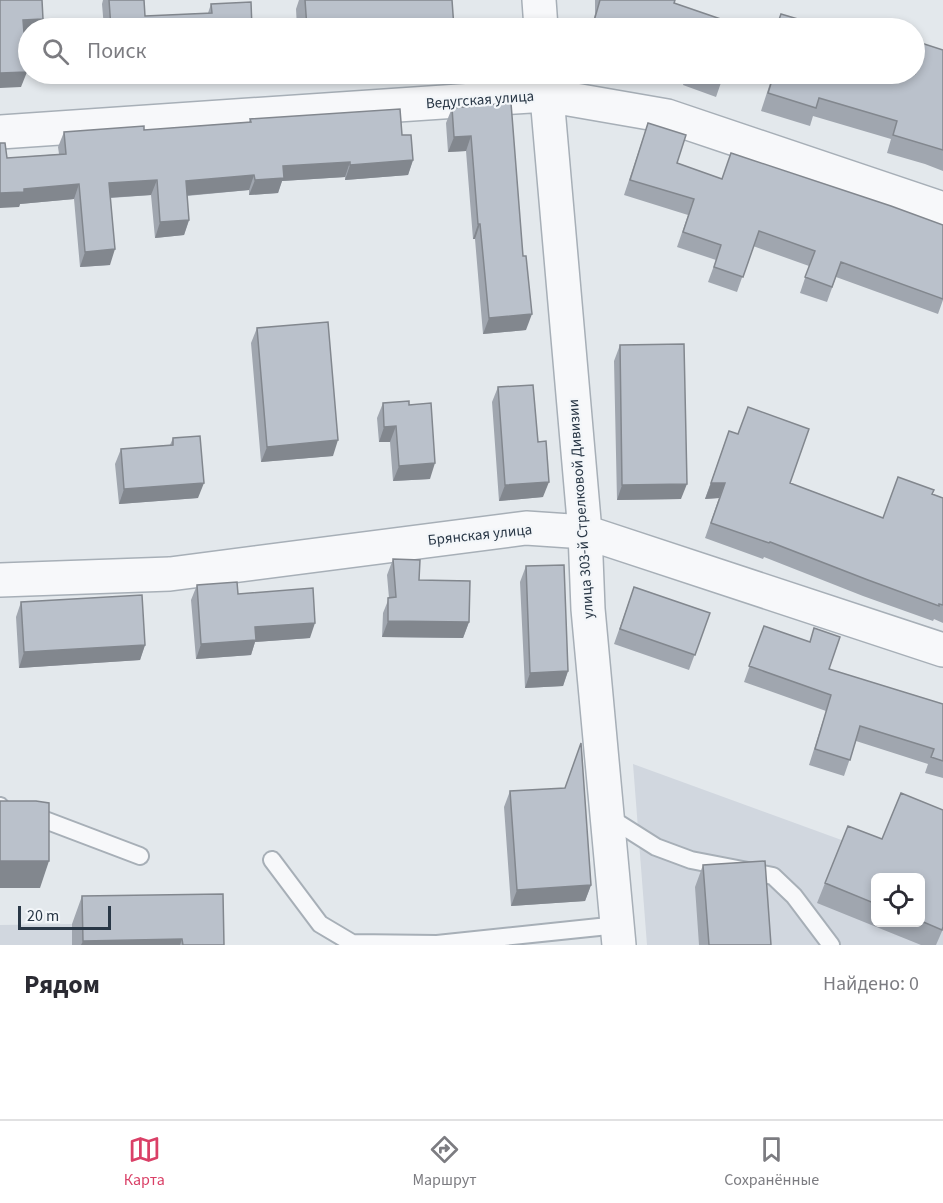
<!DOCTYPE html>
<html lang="ru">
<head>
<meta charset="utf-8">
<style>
	:root { --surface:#fff; --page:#f2f2f3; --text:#2b2b33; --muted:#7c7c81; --line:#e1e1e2; --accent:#da4067 }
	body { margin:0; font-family:"Source Sans 3",sans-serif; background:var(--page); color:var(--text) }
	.controls { position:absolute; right:18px; bottom:18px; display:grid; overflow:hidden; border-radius:9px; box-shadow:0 3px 9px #0003 }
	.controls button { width:54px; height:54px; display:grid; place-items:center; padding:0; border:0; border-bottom:2px solid var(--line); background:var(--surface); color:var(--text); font:30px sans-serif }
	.scale { position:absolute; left:18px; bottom:15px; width:93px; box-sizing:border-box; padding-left:6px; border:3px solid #293746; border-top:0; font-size:16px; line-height:21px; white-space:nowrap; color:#293746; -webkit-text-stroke:4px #f3f6f9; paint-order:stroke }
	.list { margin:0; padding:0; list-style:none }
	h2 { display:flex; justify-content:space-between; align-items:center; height:78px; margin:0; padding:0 24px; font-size:26px }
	h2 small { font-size:20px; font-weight:400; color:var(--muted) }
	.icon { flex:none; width:33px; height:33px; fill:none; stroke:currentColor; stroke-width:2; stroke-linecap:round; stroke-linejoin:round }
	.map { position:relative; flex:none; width:943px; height:945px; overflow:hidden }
	.search { position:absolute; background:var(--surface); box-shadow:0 3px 9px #0003; left:18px; right:18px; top:18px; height:66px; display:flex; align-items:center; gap:15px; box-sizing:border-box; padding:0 21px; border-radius:33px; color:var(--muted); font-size:22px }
	.sheet { height:174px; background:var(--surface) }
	nav { display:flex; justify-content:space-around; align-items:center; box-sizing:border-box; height:84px; border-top:2px solid var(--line); background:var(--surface); font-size:16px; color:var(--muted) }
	nav a { display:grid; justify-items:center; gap:3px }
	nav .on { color:var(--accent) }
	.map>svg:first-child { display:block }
	.built { fill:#d1d7df; fill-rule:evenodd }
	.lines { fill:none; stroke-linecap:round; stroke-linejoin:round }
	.service-casing { stroke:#a7afb7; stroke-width:20 }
	.minor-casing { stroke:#a7afb7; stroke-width:36 }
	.service { stroke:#f7f8fa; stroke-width:16 }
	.minor { stroke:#f7f8fa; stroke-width:33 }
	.wall { fill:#a0a6af; fill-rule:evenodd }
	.shaded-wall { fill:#82878e }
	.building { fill:#bac1cb; stroke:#82878e; stroke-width:1.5 }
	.labels { text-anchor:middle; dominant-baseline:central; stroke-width:4.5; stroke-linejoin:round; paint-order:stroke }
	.street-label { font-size:15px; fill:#293746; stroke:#f3f6f9 }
</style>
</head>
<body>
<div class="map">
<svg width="943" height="945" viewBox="0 0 943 945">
	<rect width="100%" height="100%" fill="#e3e8ec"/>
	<!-- built -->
	<path class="built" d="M 633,764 L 943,877 L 943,945 L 647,945 ZM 876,878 L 920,878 L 920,922 L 876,922 Z
		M 213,922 L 213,945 L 0,945 L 0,925 Z"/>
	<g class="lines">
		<!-- service casing -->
		<g class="service-casing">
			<path id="service" d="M 0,806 L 6,814 L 45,820 L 140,856
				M 607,816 L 656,847 L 691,860 L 773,876 L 794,896 L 831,945
				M 272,860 L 320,924 L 352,943 L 437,944 L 618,925"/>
		</g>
		<!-- minor casing -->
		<g class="minor-casing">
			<path id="minor" d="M 539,0 L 541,28
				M 545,74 L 585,532 L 588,609 L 619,945
				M 0,132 L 546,95 L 667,116 L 943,209
				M 0,580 L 170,574 L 526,528 L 585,532 L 943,650"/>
		</g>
		<!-- service -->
		<use href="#service" class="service"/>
		<!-- minor -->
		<use href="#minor" class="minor"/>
	</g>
	<!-- wall -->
	<path class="wall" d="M 103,0 L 144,0 L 145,16 L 208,13 L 211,4 L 252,28 L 104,28 L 102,4 Z
		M 299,0 L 452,0 L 454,28 L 297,28 L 296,9 Z
		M 595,0 L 675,0 L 674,3 L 740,28 L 591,28 L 595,14 Z
		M 659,74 L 724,74 L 716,97 L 683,85 L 684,81 Z
		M 761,74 L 915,74 L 943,99 L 943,171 L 925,164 L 887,153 L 891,139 L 813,116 L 810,126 L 761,111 L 772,77 Z
		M 511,103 L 526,330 L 483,334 L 475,239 L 473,239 L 466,151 L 448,152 L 446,123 L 452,108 Z
		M 250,119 L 402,135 L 413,160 L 408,175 L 345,180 L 345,177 L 282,181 L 278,193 L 249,195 L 249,190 L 187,196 L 189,220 L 184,235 L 155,238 L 151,195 L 111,198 L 110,265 L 80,267 L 74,199 L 20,204 L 19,207 L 7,158 L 59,154 L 58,147 L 64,132 L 144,130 L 249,122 Z
		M 648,123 L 677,163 L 722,179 L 943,225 L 943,300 L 938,314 L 836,277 L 827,302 L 800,293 L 809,266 L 753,246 L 737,292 L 708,282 L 716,260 L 677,247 L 688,215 L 624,195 Z
		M 257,328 L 333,456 L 261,462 L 251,343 Z
		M 620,345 L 681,499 L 617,500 L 614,361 Z
		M 498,387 L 538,442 L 543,497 L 499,501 L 492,402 Z
		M 383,403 L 409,405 L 430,479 L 393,481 L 390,442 L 379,442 L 377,418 Z
		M 729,431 L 790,483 L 883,518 L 932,494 L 943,498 L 943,623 L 934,619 L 933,621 L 863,596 L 764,557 L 763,559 L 705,538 L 719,498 L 705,499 Z
		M 173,438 L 198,498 L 119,504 L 115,464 L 121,449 L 170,445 Z
		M 393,559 L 419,580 L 469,622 L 463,638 L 382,637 L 383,613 L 389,598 L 387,575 Z
		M 526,566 L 568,671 L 563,686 L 525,688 L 520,582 Z
		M 197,585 L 238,594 L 310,638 L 255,642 L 251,655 L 196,659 L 191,600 Z
		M 634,587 L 710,613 L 689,670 L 614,644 Z
		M 21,602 L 145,645 L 140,660 L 19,668 L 16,617 Z
		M 764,626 L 829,669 L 943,704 L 943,778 L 925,773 L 928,764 L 856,741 L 844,776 L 809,765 L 826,711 L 744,682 Z
		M 510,791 L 591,885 L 585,901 L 511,906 L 504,807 Z
		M 943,810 L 943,929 L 936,945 L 921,945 L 817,903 L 825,883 L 882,839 ZM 876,878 L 921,878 L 921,922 L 876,922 Z
		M 703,865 L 771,945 L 699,945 L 695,887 Z
		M 82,896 L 224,945 L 72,945 L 72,924 Z"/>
	<!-- shaded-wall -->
	<path class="shaded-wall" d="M 43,19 L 39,28 L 28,28 L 28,35 L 17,36 L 23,20 Z
		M 27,72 L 21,87 L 0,88 L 0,73 Z
		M 109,74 L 171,74 L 108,78 Z
		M 172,74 L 240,74 L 171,77 Z
		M 471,136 L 466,151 L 448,152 L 454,137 Z
		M 413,160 L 408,175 L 345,180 L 350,165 Z
		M 350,162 L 345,177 L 282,181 L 278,193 L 249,195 L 255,180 L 283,166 Z
		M 254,175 L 249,190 L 181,196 L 186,181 Z
		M 157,180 L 151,195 L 104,198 L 109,183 Z
		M 79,184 L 74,199 L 20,204 L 19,207 L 0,208 L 0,193 L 24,189 Z
		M 189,220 L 184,235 L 155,238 L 160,222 Z
		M 478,224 L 480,224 L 475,239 L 473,239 Z
		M 115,249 L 110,265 L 80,267 L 85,252 Z
		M 532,314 L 526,330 L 483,334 L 489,318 Z
		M 396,426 L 390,442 L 379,442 L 384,427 Z
		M 338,440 L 333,456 L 261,462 L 267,447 Z
		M 435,463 L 430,479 L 393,481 L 399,466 Z
		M 549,482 L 543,497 L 499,501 L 505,485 Z
		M 204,483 L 198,498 L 119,504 L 124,489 Z
		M 711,483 L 725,483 L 719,498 L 705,499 Z
		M 687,484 L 681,499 L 617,500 L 622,485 Z
		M 388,621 L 469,622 L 463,638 L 382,637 Z
		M 315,623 L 310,638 L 255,642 L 251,655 L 196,659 L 201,644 L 255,627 Z
		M 145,645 L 140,660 L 19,668 L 24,652 Z
		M 568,671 L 563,686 L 525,688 L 530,673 Z
		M 0,861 L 49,861 L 40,888 L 0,888 Z
		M 591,885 L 585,901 L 511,906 L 517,890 Z
		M 182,939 L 180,945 L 81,945 L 83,941 Z"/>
	<!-- building -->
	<path class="building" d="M 0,0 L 42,0 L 43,19 L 23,20 L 27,72 L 0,73 Z
		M 109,0 L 144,0 L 145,16 L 212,13 L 211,4 L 251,2 L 252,28 L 111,28 Z
		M 305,0 L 452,0 L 454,28 L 307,28 Z
		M 600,0 L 675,0 L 674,3 L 741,26 L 740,28 L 592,28 Z
		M 781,14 L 828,28 L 776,28 Z
		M 915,41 L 943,50 L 943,150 L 893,135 L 897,121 L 819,98 L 816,108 L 768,93 L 774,74 L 915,74 Z
		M 511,103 L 523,256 L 526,256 L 532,314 L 489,318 L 480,224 L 478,224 L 471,136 L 454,137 L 452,108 Z
		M 400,109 L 402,135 L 411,135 L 413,160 L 350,165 L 350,162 L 283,166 L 284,178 L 255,180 L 254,175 L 186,181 L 189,220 L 160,222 L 157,180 L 109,183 L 115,249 L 85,252 L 79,184 L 24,189 L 24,192 L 0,193 L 0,143 L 5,143 L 7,158 L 66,154 L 64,132 L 144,126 L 144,130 L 251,122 L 250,119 Z
		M 648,123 L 686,135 L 677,163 L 722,179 L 731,153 L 891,206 L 943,225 L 943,299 L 841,262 L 832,287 L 805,277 L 815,251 L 759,231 L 743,277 L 714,267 L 721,245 L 683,232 L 694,199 L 630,180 Z
		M 328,322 L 338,440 L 267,447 L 257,328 Z
		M 684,344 L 687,484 L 622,485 L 620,345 Z
		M 533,385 L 538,442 L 546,441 L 549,482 L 505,485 L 498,387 Z
		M 409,401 L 409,405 L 431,403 L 435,463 L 399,466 L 396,426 L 384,427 L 383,403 Z
		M 748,407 L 809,429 L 790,483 L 883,518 L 898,477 L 934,490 L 932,494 L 943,498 L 943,605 L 939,604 L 939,606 L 868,580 L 770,542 L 769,543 L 711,523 L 725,483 L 711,483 L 729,431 L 738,434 Z
		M 200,436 L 204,483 L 124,489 L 121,449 L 173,445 L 173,438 Z
		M 393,559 L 420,560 L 419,580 L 470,581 L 469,622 L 388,621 L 388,598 L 396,597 Z
		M 564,565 L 568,671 L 530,673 L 526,566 Z
		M 237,582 L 238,594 L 313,588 L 315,623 L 255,627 L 256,640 L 201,644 L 197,585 Z
		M 634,587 L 710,613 L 695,655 L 620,629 Z
		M 142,595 L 145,645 L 24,652 L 21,602 Z
		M 764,626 L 810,642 L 814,628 L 840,637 L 829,669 L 943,704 L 943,761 L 931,757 L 934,749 L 860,726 L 850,760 L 815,749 L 831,695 L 749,666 Z
		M 581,743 L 591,885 L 517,890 L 510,791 L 565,788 Z
		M 901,793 L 943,810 L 943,927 L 942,930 L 921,921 L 921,878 L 876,878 L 876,904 L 825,883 L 848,826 L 882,839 Z
		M 0,801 L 36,801 L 49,803 L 49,861 L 0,861 Z
		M 765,861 L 771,945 L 709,945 L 703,865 Z
		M 223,894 L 224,945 L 183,945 L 182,939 L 83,941 L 82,896 Z"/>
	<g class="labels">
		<!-- street labels -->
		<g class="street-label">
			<text transform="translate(480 100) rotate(-4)">Ведугская улица</text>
			<text transform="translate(581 509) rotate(-94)">улица 303-й Стрелковой Дивизии</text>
			<text transform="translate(480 535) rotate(-6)">Брянская улица</text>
		</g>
	</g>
</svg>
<div class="controls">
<button><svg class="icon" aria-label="locate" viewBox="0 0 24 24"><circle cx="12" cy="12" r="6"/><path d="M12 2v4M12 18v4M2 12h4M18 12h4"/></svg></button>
</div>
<div class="scale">20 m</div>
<div class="search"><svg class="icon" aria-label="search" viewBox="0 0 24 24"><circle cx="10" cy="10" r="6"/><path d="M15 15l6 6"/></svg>Поиск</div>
</div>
<section class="sheet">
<h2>Рядом<small>Найдено: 0</small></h2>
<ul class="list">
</ul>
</section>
<nav>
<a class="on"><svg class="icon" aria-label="map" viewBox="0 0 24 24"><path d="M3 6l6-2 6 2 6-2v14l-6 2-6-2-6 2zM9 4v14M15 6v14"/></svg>Карта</a>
<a><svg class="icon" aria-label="directions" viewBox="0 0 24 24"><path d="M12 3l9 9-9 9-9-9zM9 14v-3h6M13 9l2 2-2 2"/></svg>Маршрут</a>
<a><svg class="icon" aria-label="saved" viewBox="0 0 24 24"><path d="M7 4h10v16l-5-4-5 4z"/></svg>Сохранённые</a>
</nav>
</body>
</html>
